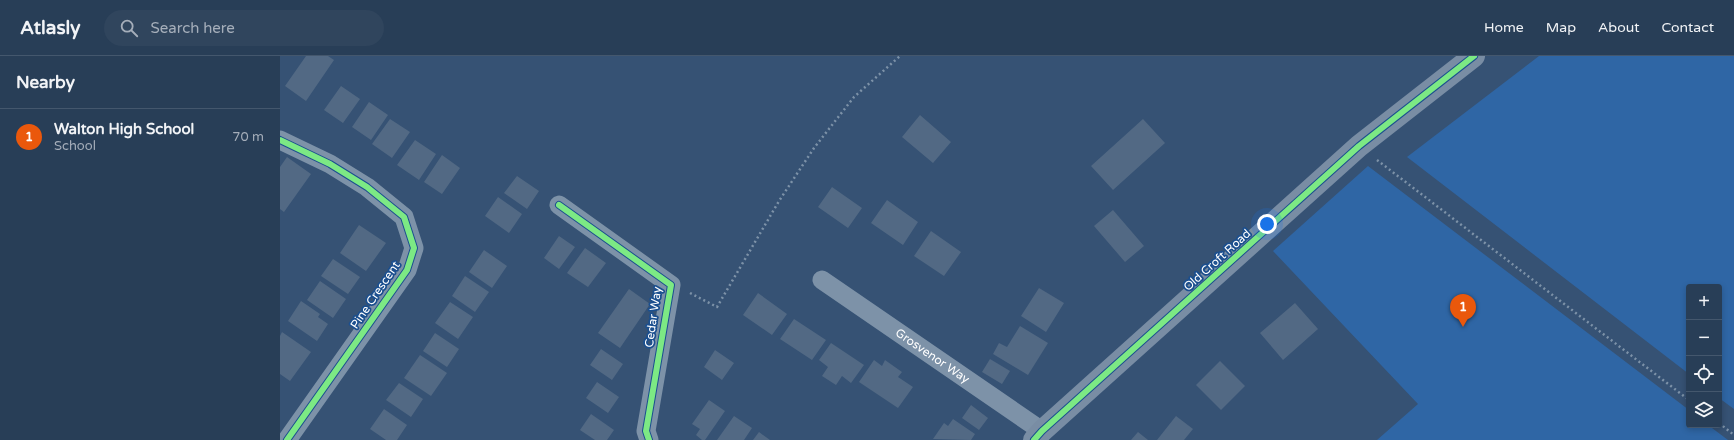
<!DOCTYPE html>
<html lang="en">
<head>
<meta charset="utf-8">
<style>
	:root { --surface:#283e57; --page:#30455d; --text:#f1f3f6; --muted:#a5aeba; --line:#44576d; --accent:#ea580c }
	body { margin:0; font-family:"Varela Round",sans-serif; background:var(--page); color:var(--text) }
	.controls { position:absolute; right:12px; bottom:12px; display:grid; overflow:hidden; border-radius:4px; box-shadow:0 2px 6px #0003 }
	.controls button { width:36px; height:36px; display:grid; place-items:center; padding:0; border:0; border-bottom:1px solid var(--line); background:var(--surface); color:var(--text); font:20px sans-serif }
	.you { position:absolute; left:987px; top:168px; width:14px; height:14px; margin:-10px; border:3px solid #fff; border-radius:50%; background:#1a73e8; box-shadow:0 0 0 6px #1a73e833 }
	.badge { display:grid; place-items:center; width:26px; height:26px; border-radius:50%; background:var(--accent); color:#fff; font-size:13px; font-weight:700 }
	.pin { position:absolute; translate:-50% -33px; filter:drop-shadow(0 1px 2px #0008) }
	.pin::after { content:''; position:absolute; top:21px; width:14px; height:12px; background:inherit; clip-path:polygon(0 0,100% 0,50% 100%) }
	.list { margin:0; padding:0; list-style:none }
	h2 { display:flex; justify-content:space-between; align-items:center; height:52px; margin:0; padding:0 16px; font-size:17px }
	h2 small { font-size:13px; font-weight:400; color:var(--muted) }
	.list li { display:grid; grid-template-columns:26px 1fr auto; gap:12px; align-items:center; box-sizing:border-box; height:56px; padding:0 16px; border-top:1px solid var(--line) }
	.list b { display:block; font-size:15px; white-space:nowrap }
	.list p { margin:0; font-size:13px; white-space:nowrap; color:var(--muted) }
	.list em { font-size:13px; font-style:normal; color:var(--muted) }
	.icon { flex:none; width:22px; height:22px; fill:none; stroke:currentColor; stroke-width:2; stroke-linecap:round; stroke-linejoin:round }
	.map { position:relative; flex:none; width:1454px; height:384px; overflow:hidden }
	header { display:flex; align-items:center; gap:24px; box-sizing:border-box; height:56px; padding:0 20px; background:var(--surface); border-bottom:1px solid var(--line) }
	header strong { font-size:19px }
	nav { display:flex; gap:22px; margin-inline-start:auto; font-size:14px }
	.search { width:280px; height:36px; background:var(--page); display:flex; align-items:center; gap:10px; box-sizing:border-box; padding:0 14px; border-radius:22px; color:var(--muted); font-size:15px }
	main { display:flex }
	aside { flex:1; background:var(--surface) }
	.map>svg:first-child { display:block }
	.green { fill:#2f66a5 }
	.building { fill:#526984 }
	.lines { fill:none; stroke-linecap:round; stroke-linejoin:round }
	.path { stroke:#7d92a8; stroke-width:2.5; stroke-dasharray:2 3; stroke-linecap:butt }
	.street { stroke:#7d92a8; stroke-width:19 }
	.secondary { stroke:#798da4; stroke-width:22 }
	.cycleway-casing { stroke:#1b4f8f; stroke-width:8 }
	.cycleway { stroke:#7ce984; stroke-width:6 }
	.labels { text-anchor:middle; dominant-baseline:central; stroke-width:3.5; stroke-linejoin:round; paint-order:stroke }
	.street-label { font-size:12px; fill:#fff; stroke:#1b4f8f }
</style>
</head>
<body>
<header>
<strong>Atlasly</strong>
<div class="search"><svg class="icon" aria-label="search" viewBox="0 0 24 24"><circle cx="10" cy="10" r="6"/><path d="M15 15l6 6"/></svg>Search here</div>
<nav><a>Home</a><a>Map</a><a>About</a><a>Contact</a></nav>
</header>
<main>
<aside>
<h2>Nearby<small></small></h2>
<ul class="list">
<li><span class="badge">1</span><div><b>Walton High School</b><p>School</p></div><em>70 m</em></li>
</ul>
</aside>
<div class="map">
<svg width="1454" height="384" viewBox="0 0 1454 384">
	<rect width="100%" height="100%" fill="#365274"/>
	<!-- green -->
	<path class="green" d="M 1259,0 L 1454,0 L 1454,353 L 1439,342 L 1439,231 L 1409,231 L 1409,318 L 1127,101 Z
		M 1088,110 L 1409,354 L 1409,369 L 1428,369 L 1448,384 L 1097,384 L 1138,348 L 993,195 Z"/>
	<!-- building -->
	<path class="building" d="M 26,0 L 48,0 L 54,4 L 26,45 L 5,30 Z
		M 61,30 L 80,43 L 63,67 L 44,54 Z
		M 89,46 L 108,59 L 91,84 L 72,71 Z
		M 640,59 L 671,86 L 653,107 L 622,81 Z
		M 110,63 L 130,76 L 112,102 L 92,88 Z
		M 863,63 L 885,87 L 833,134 L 811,110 Z
		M 135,84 L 156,98 L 139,124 L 117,109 Z
		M 162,99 L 180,112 L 162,138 L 144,126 Z
		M 7,101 L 31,118 L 4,156 L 0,153 L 0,111 Z
		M 237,120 L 259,135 L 247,153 L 224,137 Z
		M 552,131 L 582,152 L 568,172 L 538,151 Z
		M 218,141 L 242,158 L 229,177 L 205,160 Z
		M 607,144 L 638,166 L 623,189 L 591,167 Z
		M 833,154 L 864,190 L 845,206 L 814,170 Z
		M 79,169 L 106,187 L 86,215 L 60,197 Z
		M 651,175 L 681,196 L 664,220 L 634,200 Z
		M 279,180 L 295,191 L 279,213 L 264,202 Z
		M 305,192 L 326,207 L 308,231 L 287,217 Z
		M 204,194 L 227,210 L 212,232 L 189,216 Z
		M 53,203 L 80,221 L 68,238 L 41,220 Z
		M 185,220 L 209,236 L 195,256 L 172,240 Z
		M 40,225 L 66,243 L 53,262 L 27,244 Z
		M 759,232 L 784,247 L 766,276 L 741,260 Z
		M 349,233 L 370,248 L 340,292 L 318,277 Z
		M 478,237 L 507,258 L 492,279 L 463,259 Z
		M 21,245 L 40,258 L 38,261 L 48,268 L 37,285 L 8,265 Z
		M 170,246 L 193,261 L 178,283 L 155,267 Z
		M 1015,247 L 1038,273 L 1003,304 L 980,277 Z
		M 514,263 L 546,284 L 532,304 L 500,283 Z
		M 740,270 L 768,287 L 748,319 L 713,298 L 719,287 L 727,291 Z
		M 2,276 L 31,296 L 10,325 L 0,318 L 0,280 Z
		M 155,277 L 179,293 L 167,311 L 143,295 Z
		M 551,287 L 584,309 L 571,327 L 562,320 L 556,329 L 542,320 L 548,311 L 539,304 Z
		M 321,293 L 343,308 L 332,324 L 310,309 Z
		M 435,294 L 454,307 L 442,324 L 424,311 Z
		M 140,299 L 167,317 L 151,340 L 124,322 Z
		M 710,303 L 730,315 L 722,328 L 702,316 Z
		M 594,304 L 602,310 L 605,304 L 622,316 L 618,321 L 633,331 L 618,352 L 579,326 Z
		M 940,305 L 965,330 L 941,354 L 916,329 Z
		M 317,326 L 339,341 L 328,357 L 306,342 Z
		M 119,327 L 143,343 L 131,361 L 106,344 Z
		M 429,344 L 445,355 L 425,384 L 422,384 L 416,379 L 420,373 L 412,368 Z
		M 691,349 L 708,362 L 699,374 L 682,362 Z
		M 104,353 L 127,369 L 117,384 L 106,384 L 90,373 Z
		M 311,358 L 334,374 L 327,384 L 315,384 L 300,374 Z
		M 454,360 L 472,372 L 464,384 L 437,384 Z
		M 896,360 L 913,373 L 904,384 L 877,384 Z
		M 673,363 L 695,378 L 691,384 L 653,383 L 664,367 L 668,370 Z
		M 479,376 L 490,384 L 473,384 Z
		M 858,376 L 868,384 L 851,384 Z"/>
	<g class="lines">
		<!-- path -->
		<path class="path" d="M 1097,104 L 1409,344
			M 410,237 L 437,251 L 499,145 L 534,92 L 574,41 L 620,0
			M 1439,367 L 1454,379"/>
		<!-- street -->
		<g class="street">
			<path d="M 0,84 L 50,108 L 87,131 L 124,161 L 134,192 L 127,214 L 7,384"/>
			<path d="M 279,149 L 391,229 L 366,375 L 369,384"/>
			<path id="s1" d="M 542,224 L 762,375"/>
		</g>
		<!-- secondary -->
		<path class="secondary" d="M 754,384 L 762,375 L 1079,90 L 1194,0"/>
		<!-- cycleway casing -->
		<g class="cycleway-casing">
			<path id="cycleway" d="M 0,84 L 50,108 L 87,131 L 124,161 L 134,192 L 127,214 L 7,384
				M 279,149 L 391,229 L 366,375 L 369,384
				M 754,384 L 762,375 L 1079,90 L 1194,0"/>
		</g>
		<!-- cycleway -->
		<use href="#cycleway" class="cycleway"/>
	</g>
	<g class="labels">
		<!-- street labels -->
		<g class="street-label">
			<text transform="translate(937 204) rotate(-42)">Old Croft Road</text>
			<text transform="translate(95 239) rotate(-56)">Pine Crescent</text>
			<text transform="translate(373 261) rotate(-82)">Cedar Way</text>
			<text stroke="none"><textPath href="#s1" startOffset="134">Grosvenor Way</textPath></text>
		</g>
	</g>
</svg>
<div class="controls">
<button>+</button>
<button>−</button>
<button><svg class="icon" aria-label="locate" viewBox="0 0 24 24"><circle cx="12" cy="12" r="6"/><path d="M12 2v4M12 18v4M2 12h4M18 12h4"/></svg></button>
<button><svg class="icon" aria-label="layers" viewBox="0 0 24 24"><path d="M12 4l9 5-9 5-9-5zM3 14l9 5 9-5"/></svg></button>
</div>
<div class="you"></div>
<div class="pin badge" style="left:1183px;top:271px">1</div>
</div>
</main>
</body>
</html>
